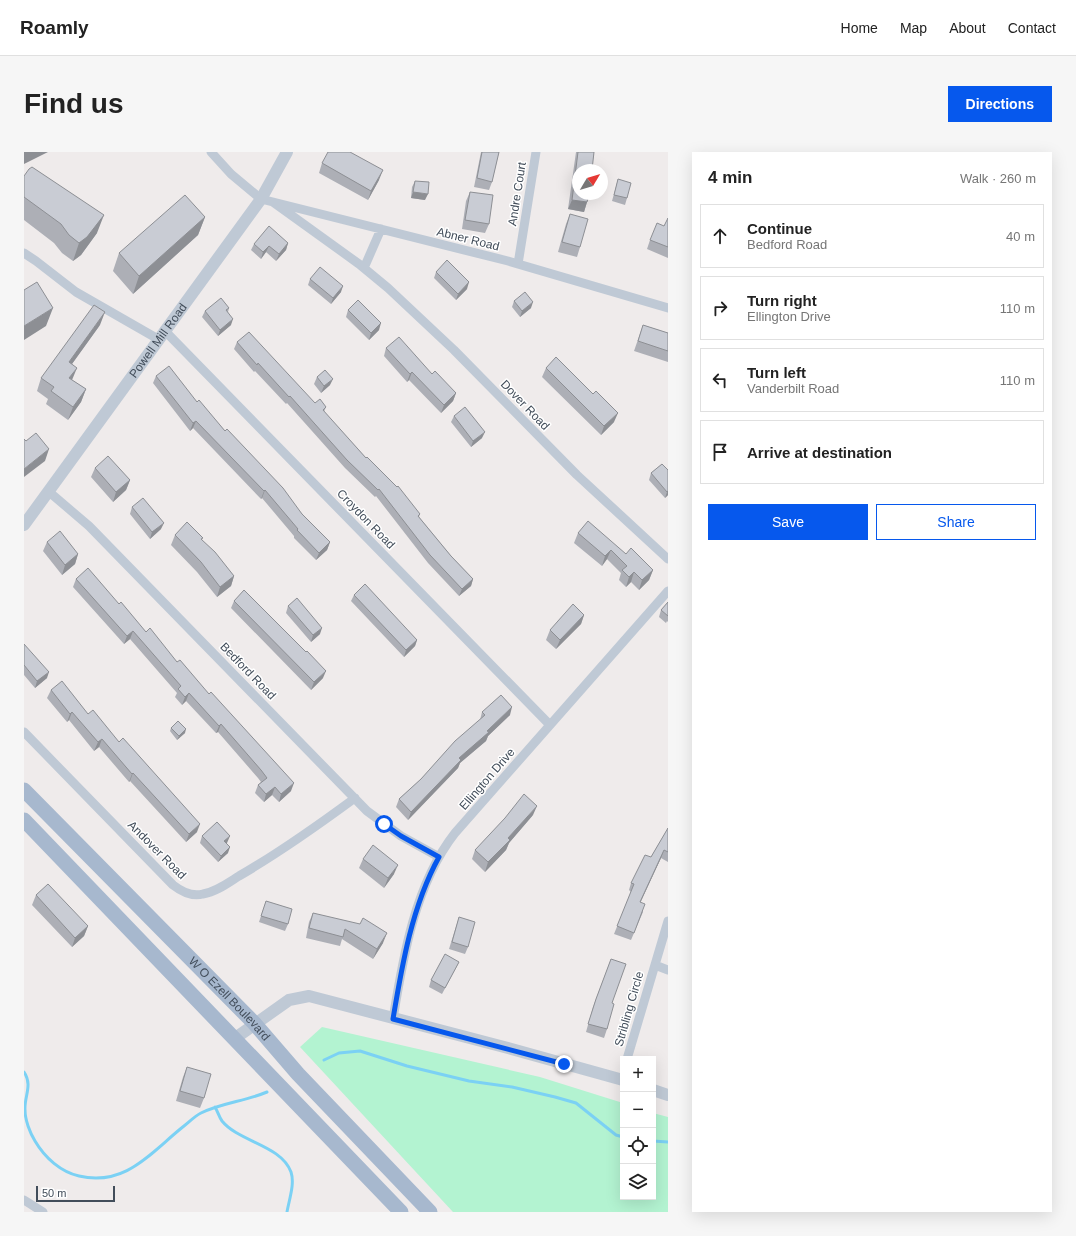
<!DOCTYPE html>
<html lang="en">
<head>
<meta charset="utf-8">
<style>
	:root { --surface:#fff; --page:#f6f6f6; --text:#222; --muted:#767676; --line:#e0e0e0; --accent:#0658ed }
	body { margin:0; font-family:Helvetica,sans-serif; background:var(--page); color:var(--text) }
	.controls { position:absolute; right:12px; bottom:12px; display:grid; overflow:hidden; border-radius:0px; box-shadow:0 4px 16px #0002 }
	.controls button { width:36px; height:36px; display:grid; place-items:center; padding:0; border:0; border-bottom:1px solid var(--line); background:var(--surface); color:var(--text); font:20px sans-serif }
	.compass { position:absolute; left:548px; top:12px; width:36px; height:36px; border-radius:50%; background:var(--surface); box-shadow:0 4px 16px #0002; rotate:52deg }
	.scale { position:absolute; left:12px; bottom:10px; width:79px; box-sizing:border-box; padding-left:4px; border:2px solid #424d5a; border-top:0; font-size:11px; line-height:14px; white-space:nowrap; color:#424d5a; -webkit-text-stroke:3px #fff; paint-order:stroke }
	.stop { position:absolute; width:12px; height:12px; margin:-9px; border:3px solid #0658ed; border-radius:50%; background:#fff }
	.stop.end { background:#0658ed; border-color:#fff; box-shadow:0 1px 4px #0008 }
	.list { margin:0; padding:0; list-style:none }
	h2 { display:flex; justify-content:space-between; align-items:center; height:52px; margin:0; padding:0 16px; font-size:17px }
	h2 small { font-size:13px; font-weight:400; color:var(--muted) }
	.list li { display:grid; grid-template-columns:26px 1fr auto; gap:12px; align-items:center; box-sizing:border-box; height:64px; margin:0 8px 8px; padding:0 8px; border:1px solid var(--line); border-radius:0px }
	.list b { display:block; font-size:15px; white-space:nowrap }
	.list p { margin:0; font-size:13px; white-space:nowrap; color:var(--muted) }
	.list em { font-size:13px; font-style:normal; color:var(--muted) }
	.actions { display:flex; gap:8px; padding:12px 16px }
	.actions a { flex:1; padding:9px 0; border:1px solid var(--accent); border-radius:0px; text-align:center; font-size:14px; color:var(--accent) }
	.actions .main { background:var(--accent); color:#fff }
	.icon { flex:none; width:22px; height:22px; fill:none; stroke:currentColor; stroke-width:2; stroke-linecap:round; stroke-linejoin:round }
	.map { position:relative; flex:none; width:644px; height:1060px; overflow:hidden; border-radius:0px }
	header { display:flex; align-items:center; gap:24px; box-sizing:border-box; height:56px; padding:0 20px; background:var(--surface); border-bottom:1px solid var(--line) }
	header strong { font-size:19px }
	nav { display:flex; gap:22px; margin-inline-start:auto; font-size:14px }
	.intro { display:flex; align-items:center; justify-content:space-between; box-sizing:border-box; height:96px; padding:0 24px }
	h1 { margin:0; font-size:28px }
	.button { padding:10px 18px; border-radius:0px; background:var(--accent); color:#fff; font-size:14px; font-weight:700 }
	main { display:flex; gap:24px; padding:0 24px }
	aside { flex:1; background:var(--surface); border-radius:0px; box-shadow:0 4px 16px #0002 }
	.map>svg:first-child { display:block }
	.green { fill:#b3f3d1 }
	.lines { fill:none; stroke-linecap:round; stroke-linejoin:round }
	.stream { stroke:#7bd1f4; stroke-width:3 }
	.minor { stroke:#bfc9d5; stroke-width:9 }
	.tertiary { stroke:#bfc9d5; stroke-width:12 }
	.primary { stroke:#a7b8ce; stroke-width:15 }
	.wall { fill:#adafb6 }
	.shaded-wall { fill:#8d8f94 }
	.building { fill:#c9ccd4; stroke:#8d8f94 }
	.route { stroke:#0658ed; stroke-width:5 }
	.labels { text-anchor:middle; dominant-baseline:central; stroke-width:3; stroke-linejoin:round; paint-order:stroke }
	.street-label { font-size:12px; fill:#424d5a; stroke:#fff }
</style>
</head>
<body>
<header>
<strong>Roamly</strong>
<nav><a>Home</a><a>Map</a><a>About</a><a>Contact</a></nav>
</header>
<div class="intro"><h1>Find us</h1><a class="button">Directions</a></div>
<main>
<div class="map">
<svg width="644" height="1060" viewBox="0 0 644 1060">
	<rect width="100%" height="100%" fill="#efebeb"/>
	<!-- green -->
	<path class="green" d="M 298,875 L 516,925 L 599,951 L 599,1045 L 629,1045 L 629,961 L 644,965 L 644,1060 L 429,1060 L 276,895 Z"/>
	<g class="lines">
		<!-- stream -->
		<path class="stream" d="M 300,908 L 315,901 L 336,899 L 383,914 L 445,929 L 488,935 L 531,945 L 552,951 L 592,983 L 599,985
			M 0,920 C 9,933 0,945 1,958 C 1,968 6,981 11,989 C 21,1006 37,1020 55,1024 C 102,1035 127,1000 160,974 C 165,970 171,964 177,961 C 197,951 222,949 243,940
			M 191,955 C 194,960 195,965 198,969 C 215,990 257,993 267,1020 C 271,1032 265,1048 263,1060
			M 629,989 L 644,990"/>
		<!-- minor -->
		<path class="minor" d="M 187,0 L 207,22 L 237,47 L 484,109 L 644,156
			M 249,50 L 335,112 L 364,136 L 430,198 L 553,323 L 644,407
			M 0,101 L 12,109 L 52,140 L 134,187
			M 494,112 L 512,0
			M 340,116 L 357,77
			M 140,178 L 526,573
			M 24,339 L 65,374 L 343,659 L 377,684 L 415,705
			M 0,580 L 149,733 C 158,740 168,745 179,742 C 192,740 204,731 215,724 C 255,701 293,674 331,646
			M 631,813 L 644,818
			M 369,867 C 379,805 391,732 431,681 L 644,439
			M 603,907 L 644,769
			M 0,1048 L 19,1060"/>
		<!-- tertiary -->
		<g class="tertiary">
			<path id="s1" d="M 0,373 L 237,47 L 263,0"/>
			<path d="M 210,887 L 265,848 L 285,844 L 484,896 L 599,928"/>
			<path d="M 629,938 L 644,943"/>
		</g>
		<!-- primary -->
		<g class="primary">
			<path id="s2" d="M 0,638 L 230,871 L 274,922 L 406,1060"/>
			<path d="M 0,668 L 377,1060"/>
		</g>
	</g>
	<!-- wall -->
	<path class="wall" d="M 457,0 L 475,0 L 468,30 L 465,38 L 450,35 Z
		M 552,0 L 570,0 L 563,50 L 560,60 L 544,57 Z
		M 298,11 L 355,28 L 344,48 L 295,21 Z
		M 0,24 L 73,81 L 57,103 L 49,109 L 38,101 L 30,91 L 0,68 Z
		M 594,27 L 603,46 L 601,53 L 588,49 Z
		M 391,29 L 401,48 L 387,46 L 388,35 Z
		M 446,40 L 465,72 L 461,81 L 438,77 L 442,49 Z
		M 546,62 L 556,95 L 553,105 L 534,100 L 542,72 Z
		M 181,65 L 174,83 L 109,142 L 89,119 L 95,101 Z
		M 644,66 L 644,106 L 623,97 L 626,88 L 640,74 Z
		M 264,91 L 262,98 L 252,109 L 242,100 L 237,107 L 227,98 L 230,92 Z
		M 412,120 L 443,137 L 432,148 L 410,126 Z
		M 286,127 L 317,140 L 307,152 L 284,133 Z
		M 490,149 L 507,156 L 496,165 L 488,155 Z
		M 205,156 L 204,160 L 207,173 L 194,184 L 178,165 L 181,159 Z
		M 324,158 L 355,178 L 345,188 L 322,165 Z
		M 76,173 L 48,212 L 48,228 L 62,237 L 57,250 L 44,268 L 22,252 L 24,247 L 13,239 L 17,226 Z
		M 619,173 L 644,181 L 644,210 L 610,199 Z
		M 213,190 L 291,251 L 302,255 L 300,260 L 342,306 L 396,362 L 395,365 L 427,404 L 449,427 L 447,434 L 435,444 L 404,411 L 352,344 L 351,345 L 321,316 L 263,251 L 262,252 L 231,219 L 230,220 L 210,197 Z
		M 362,196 L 432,241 L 429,249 L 417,261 L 385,228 L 383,230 L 360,204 Z
		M 522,216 L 590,270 L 577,283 L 518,225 Z
		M 132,224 L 173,250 L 201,279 L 278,362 L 306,390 L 303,398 L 292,408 L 270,386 L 270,384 L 238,346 L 237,347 L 169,276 L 166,279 L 129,231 Z
		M 293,225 L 306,233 L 297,241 L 290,232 Z
		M 430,264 L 458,286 L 447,295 L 427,270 Z
		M 638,312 L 644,343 L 641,346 L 625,328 L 627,321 Z
		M 71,316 L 106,328 L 102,338 L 89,350 L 67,325 Z
		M 108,355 L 137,377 L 126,387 L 106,362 Z
		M 554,381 L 602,402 L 629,418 L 625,428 L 615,438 L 607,430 L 602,435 L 595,428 L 597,421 L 583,407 L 578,414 L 550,391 Z
		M 151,383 L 178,388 L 210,424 L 207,434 L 193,445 L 173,420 L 147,393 Z
		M 23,390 L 54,402 L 51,412 L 38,423 L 19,399 Z
		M 52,427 L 95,452 L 122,480 L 153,510 L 267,639 L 255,650 L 248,643 L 240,650 L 231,641 L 234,633 L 237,630 L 234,626 L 194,580 L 192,581 L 162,549 L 158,553 L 151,545 L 153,541 L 106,487 L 100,492 L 49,435 Z
		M 330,443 L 393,488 L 391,494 L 380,505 L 327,449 Z
		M 210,449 L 299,526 L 287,538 L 207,456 Z
		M 644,450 L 644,470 L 643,469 L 642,471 L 635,465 L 637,458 Z
		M 264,454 L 296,482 L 287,490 L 262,461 Z
		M 560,463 L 557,472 L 532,497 L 522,488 L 526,478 Z
		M 0,492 L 23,526 L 11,536 L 0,523 Z
		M 27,538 L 64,562 L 95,590 L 173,680 L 162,690 L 106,629 L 105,630 L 75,595 L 70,599 L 45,568 L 43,570 L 23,546 Z
		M 458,560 L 486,563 L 464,584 L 462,589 L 436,611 L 434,616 L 384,668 L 372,655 L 375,647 L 397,627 L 456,568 Z
		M 147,576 L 161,581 L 153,588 L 146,579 Z
		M 509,663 L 485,691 L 482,698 L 461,720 L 448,707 L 451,698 Z
		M 644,676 L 644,710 L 637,706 L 616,750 L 619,760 L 607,788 L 590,782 L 607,740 L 605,738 L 607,731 L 627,705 Z
		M 178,684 L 203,691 L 204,701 L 194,710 L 176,691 Z
		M 339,707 L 370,722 L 360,736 L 335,716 Z
		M 12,743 L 64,774 L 60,784 L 48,795 L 8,753 Z
		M 242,749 L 264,772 L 261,779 L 235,770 Z
		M 289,761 L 359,791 L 349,807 L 318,787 L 316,794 L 282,786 L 285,770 Z
		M 435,765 L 444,795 L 441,802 L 425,797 Z
		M 587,807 L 588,851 L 583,877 L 580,886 L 562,880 L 569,855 Z
		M 435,810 L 432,816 L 418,842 L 405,835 L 407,828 Z
		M 163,915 L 180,946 L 176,956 L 152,949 L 159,925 Z"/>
	<!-- shaded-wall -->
	<path class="shaded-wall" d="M 0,0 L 24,0 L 0,12 Z
		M 359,18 L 355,28 L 344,48 L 347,39 Z
		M 389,40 L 404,42 L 401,48 L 387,46 Z
		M 548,48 L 563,50 L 560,60 L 544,57 Z
		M 80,63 L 73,81 L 57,103 L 49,109 L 55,91 Z
		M 181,65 L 174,83 L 109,142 L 115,124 Z
		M 264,91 L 262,98 L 252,109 L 255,102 Z
		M 245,94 L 242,100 L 237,107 L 239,100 Z
		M 445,130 L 443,137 L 432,148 L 434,142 Z
		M 319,134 L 317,140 L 307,152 L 309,146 Z
		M 509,150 L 507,156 L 496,165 L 498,159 Z
		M 29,156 L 22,174 L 0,188 L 0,174 Z
		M 81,160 L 76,173 L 40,223 L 45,210 Z
		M 209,167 L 207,173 L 194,184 L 196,178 Z
		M 357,171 L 355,178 L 345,188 L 347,181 Z
		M 53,216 L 48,228 L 45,226 Z
		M 388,220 L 385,228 L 383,230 L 386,222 Z
		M 309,227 L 306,233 L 297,241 L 300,234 Z
		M 62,237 L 57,250 L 44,268 L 49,255 Z
		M 432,241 L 429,249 L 417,261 L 420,253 Z
		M 594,261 L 590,270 L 577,283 L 580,274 Z
		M 172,269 L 169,276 L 166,279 L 169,271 Z
		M 461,280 L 458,286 L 447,295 L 449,289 Z
		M 25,297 L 21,309 L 0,325 L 0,317 Z
		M 106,328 L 102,338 L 89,350 L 92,340 Z
		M 241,338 L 238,346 L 237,347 L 240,339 Z
		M 644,339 L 644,343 L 641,346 L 643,340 Z
		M 140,371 L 137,377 L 126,387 L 128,380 Z
		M 306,390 L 303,398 L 292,408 L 295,401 Z
		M 587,398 L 583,407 L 578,414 L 581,404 Z
		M 54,402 L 51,412 L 38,423 L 41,413 Z
		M 629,418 L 625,428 L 615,438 L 618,428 Z
		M 610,420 L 607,430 L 602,435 L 605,425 Z
		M 210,424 L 207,434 L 193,445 L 196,435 Z
		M 449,427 L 447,434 L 435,444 L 438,437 Z
		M 560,463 L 557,472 L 532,497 L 536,488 Z
		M 298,476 L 296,482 L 287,490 L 289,483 Z
		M 109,479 L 106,487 L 100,492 L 103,484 Z
		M 393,488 L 391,494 L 380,505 L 382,498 Z
		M 302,519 L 299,526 L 287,538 L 290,530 Z
		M 25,520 L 23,526 L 11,536 L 13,529 Z
		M 165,541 L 162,549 L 158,553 L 161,545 Z
		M 488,555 L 486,563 L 464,584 L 462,589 L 436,611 L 434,616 L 384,668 L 387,660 L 435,606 Z
		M 48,560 L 45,568 L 43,570 L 46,562 Z
		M 197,572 L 194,580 L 192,581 L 195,574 Z
		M 162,577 L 161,581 L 153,588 L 155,584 Z
		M 78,587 L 75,595 L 70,599 L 74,590 Z
		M 109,621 L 106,629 L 105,630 L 108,622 Z
		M 270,631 L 267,639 L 255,650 L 257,642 Z
		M 251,635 L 248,643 L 240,650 L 242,642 Z
		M 513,654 L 509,663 L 485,691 L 482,698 L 461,720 L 464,710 L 484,686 Z
		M 176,672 L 173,680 L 162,690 L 165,682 Z
		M 206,684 L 203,691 L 198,696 L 200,689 Z
		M 206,695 L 204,701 L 194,710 L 197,704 Z
		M 640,698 L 637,706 L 613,758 L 616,750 Z
		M 374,713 L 370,722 L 360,736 L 364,726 Z
		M 64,774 L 60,784 L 48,795 L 51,786 Z
		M 363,781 L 359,791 L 349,807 L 353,797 Z"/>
	<!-- building -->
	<path class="building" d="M 304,0 L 326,0 L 359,18 L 347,39 L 298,11 Z
		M 458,0 L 475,0 L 468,30 L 453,26 Z
		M 554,0 L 570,0 L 568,18 L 554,18 L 554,42 L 565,42 L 563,50 L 548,48 Z
		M 8,15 L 80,63 L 63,85 L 55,91 L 45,83 L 37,72 L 0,45 L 0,24 L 5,17 Z
		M 594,27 L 607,31 L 603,46 L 590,43 Z
		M 391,29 L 405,30 L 404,42 L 389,40 Z
		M 446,40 L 469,43 L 465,72 L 441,68 Z
		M 161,43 L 181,65 L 115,124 L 95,101 Z
		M 546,62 L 564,67 L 556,95 L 538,90 Z
		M 644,66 L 644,95 L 626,88 L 633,71 L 640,74 Z
		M 245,74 L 264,91 L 255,102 L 245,94 L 239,100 L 230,92 Z
		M 423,108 L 445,130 L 434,142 L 412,120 Z
		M 296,115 L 319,134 L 309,146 L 286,127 Z
		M 13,130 L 29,156 L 0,174 L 0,138 Z
		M 501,140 L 509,150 L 498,159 L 490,149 Z
		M 197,146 L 205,156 L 202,158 L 209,167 L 196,178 L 181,159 Z
		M 334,148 L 357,171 L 347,181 L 324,158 Z
		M 70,153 L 81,160 L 45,210 L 53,216 L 45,226 L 62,237 L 49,255 L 27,239 L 30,235 L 17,226 Z
		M 619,173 L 644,181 L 644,199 L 614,189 Z
		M 225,180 L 291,251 L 296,247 L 302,255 L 299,258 L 342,306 L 343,305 L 373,335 L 374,334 L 396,362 L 394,364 L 427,404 L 449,427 L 438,437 L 406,403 L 355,337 L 354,338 L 323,308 L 266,244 L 265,245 L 234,211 L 233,213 L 213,190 Z
		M 375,185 L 408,222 L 411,219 L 432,241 L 420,253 L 388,220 L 386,222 L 362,196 Z
		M 532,205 L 569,242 L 572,239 L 594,261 L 580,274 L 522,216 Z
		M 145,214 L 173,250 L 175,248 L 201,279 L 203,277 L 259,336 L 278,362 L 306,390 L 295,401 L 273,378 L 274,377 L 241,338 L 240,339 L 172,269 L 169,271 L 132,224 Z
		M 301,218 L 309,227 L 300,234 L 293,225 Z
		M 441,255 L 461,280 L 449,289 L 430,264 Z
		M 12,281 L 25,297 L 0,317 L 0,287 L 2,289 Z
		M 84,304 L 106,328 L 92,340 L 71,316 Z
		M 638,312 L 644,318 L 644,339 L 643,340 L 627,321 Z
		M 119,346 L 140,371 L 128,380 L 108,355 Z
		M 564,369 L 602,402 L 607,396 L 629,418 L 618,428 L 610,420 L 605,425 L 598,418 L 603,414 L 587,398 L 581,404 L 554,381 Z
		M 163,370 L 179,386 L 177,387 L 191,400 L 210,424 L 196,435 L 177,410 L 151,383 Z
		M 36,379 L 54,402 L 41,413 L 23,390 Z
		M 64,416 L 95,452 L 97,450 L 122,480 L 126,476 L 153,510 L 156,508 L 185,542 L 187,540 L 270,631 L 257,642 L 251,635 L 242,642 L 234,633 L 243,626 L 237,618 L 197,572 L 195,574 L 165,541 L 161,545 L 154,537 L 157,534 L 109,479 L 103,484 L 52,427 Z
		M 341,432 L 393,488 L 382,498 L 330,443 Z
		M 220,438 L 282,500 L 283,499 L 302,519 L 290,530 L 210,449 Z
		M 273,446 L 298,476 L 289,483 L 264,454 Z
		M 644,450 L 644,464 L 637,458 Z
		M 549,452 L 560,463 L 536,488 L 526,478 Z
		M 0,492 L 25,520 L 13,529 L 0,513 Z
		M 38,529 L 64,562 L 69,558 L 95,590 L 99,586 L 176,672 L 165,682 L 109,621 L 108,622 L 78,587 L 74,590 L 48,560 L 46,562 L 27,538 Z
		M 477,543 L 488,555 L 463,579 L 465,580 L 435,606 L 437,608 L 387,660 L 375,647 L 397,627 L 431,589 L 461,563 L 458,560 Z
		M 154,569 L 162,577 L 155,584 L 147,576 Z
		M 500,642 L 513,654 L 484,686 L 486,688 L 464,710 L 451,698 L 481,666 Z
		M 193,670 L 206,684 L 200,689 L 206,695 L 197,704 L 178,684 Z
		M 644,676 L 644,700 L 640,698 L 616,750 L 621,752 L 610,781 L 593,774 L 610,732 L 607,731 L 621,703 L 627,705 Z
		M 349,693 L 374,713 L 364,726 L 339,707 Z
		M 24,732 L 64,774 L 51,786 L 12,743 Z
		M 242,749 L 268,757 L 264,772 L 237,764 Z
		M 289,761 L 336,772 L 339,766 L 363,781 L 353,797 L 321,777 L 319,785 L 285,776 Z
		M 435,765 L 451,770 L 444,795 L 428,790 Z
		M 421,802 L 435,810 L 421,836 L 407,828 Z
		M 587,807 L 602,812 L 588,851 L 590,852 L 583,877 L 564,872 L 572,847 Z
		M 163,915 L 187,922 L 180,946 L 156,939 Z"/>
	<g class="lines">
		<!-- route -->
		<path class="route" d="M 360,672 L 377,684 L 415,705 C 388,754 378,813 369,867 L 540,912"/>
	</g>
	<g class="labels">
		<!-- street labels -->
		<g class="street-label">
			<text transform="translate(493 42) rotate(-81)">Andre Court</text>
			<text transform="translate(444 87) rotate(14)">Abner Road</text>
			<text stroke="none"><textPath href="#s1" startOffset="228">Powell Mill Road</textPath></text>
			<text transform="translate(501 253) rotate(46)">Dover Road</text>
			<text transform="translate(342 367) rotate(46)">Croydon Road</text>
			<text transform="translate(224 519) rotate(46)">Bedford Road</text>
			<text transform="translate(463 627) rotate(-49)">Ellington Drive</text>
			<text transform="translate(133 698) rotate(45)">Andover Road</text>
			<text stroke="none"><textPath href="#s2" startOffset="293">W O Ezell Boulevard</textPath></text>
			<text transform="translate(605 857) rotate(-74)">Stribling Circle</text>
		</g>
	</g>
</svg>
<div class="controls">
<button>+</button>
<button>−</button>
<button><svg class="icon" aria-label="locate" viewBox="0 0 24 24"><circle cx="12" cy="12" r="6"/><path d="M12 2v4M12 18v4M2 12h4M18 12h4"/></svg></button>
<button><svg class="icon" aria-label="layers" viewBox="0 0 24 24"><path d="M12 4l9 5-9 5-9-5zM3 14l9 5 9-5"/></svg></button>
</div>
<svg class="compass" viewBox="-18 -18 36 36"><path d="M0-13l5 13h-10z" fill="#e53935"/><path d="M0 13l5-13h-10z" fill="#767676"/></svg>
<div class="scale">50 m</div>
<div class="stop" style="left:360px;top:672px"></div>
<div class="stop end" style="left:540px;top:912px"></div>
</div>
<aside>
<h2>4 min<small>Walk · 260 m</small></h2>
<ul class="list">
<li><svg class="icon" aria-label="ahead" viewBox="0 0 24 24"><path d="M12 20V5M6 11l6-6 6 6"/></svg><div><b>Continue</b><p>Bedford Road</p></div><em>40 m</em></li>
<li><svg class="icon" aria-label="right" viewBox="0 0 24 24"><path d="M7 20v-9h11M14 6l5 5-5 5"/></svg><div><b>Turn right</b><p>Ellington Drive</p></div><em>110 m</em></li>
<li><svg class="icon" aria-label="left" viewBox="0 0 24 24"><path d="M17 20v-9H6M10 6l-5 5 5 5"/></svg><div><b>Turn left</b><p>Vanderbilt Road</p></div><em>110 m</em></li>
<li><svg class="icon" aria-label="arrive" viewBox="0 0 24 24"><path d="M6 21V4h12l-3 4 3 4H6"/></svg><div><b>Arrive at destination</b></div></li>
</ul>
<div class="actions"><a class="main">Save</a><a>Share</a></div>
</aside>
</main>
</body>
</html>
